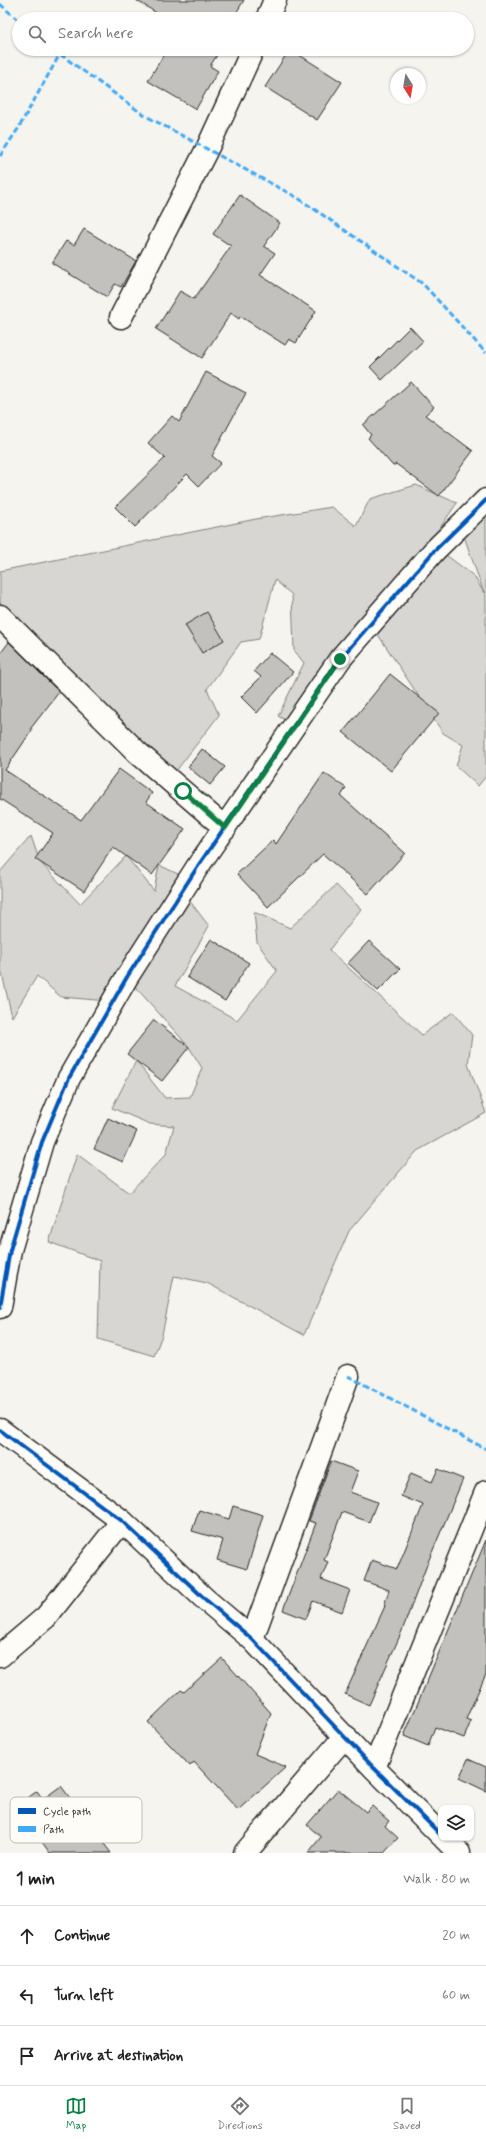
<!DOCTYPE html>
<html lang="en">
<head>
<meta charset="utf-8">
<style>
	:root { --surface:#fff; --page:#f2f2f2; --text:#222; --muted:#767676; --line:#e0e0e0; --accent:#0b8043 }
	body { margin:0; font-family:Mynerve,sans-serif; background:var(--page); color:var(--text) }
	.controls { position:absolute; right:12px; bottom:12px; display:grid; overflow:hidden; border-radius:8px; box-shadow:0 1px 3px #0004 }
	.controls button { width:36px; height:36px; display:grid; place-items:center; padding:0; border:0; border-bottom:1px solid var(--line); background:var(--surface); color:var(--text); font:20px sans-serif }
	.compass { position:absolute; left:390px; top:68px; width:36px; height:36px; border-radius:50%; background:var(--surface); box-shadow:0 1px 3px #0004; rotate:169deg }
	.stop { position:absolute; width:12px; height:12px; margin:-9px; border:3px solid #0b8043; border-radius:50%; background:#fff }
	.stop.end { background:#0b8043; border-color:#fff; box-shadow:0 1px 4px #0008 }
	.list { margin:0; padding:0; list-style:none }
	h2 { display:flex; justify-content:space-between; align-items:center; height:52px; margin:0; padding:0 16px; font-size:17px }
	h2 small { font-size:13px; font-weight:400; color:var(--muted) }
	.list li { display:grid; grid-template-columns:26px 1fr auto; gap:12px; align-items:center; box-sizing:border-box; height:60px; padding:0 16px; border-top:1px solid var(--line) }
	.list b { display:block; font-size:15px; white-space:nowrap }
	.list em { font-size:13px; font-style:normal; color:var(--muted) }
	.icon { flex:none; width:22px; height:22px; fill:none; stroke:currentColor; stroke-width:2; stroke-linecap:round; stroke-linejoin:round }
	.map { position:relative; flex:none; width:486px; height:1853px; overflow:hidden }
	.search { position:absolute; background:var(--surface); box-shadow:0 1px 3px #0004; left:12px; right:12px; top:12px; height:44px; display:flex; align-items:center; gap:10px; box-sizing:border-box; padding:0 14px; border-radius:22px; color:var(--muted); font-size:15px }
	.sheet { height:232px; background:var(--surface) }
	nav { display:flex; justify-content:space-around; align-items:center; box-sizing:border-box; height:56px; border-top:1px solid var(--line); background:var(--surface); font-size:11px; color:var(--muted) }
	nav a { display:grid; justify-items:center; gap:2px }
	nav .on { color:var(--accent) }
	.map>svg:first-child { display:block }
	.green { fill:#d7d6d2; stroke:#81807e }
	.building { fill:#c2c1be; stroke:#2b2b2b }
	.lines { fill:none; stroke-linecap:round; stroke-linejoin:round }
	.minor-casing { stroke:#2b2b2b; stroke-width:25 }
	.minor { stroke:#fdfcf7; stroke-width:22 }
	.quiet { stroke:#3fa9f5; stroke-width:3; stroke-dasharray:6 3; stroke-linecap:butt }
	.cycleway-casing { stroke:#fdfcf7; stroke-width:6 }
	.cycleway { stroke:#0057b8; stroke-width:4 }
	.route { stroke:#0b8043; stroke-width:5 }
	.key { fill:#fdfcf7; stroke:#bebdba; stroke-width:1 }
	.key-label { font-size:11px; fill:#2b2b2b }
</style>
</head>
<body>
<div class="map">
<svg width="486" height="1853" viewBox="0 0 486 1853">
	<rect width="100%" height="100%" fill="#f5f4ef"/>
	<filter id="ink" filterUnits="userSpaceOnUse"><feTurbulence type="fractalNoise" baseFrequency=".025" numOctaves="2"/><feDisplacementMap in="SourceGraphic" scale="8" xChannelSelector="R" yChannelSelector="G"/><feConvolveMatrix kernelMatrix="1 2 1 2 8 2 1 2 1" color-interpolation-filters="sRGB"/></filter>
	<g filter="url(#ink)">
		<!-- green -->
		<path class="green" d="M 416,485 L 457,503 L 301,729 L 278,716 L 304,663 L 294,650 L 292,595 L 275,580 L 259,639 L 241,642 L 207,689 L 219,715 L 176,771 L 120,722 L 0,602 L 0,571 L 256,519 L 332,507 L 356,526 L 370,499 Z
			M 486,502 L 486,776 L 478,786 L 456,766 L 463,745 L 443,733 L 371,624 L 442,552 L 474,576 L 484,593 L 460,525 Z
			M 31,836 L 40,862 L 80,904 L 126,856 L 154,891 L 159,865 L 180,875 L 182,891 L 209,926 L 175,986 L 237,1020 L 277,971 L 257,942 L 254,912 L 290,928 L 336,885 L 361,909 L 329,950 L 422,1035 L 453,1012 L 472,1035 L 468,1064 L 486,1113 L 417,1151 L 349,1231 L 304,1335 L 207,1283 L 174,1276 L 162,1335 L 154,1356 L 98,1339 L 100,1261 L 49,1242 L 77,1154 L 129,1193 L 166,1154 L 174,1126 L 150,1124 L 112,1108 L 136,1061 L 165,1098 L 190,1097 L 202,1068 L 189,1047 L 131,982 L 108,1001 L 61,997 L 37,976 L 12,1017 L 0,965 L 0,872 Z"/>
		<!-- building -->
		<path class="building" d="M 136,0 L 244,0 L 235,15 L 241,19 L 166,19 Z
			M 167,49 L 221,49 L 210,66 L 218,71 L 196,109 L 148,81 Z
			M 290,49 L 342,82 L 317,120 L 265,87 Z
			M 240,195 L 280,223 L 264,246 L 275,253 L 260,275 L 316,311 L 296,343 L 289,339 L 285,345 L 240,316 L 239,319 L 231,313 L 202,358 L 156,329 L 180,291 L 194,299 L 231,246 L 213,234 Z
			M 84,229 L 136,261 L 121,287 L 115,284 L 107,297 L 52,263 L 66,241 L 74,245 Z
			M 410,327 L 423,341 L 382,380 L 370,367 Z
			M 206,372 L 246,393 L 212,456 L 221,463 L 199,486 L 187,474 L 135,527 L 115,507 L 165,458 L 148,443 L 172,416 L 179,422 Z
			M 411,382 L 434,407 L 425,415 L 473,451 L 439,496 L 396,464 L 393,466 L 368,438 L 371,435 L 363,425 Z
			M 207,612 L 224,640 L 202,653 L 185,625 Z
			M 9,642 L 59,692 L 31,728 L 32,730 L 5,770 L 81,820 L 119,769 L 152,793 L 146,802 L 185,829 L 152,875 L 113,847 L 84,891 L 35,859 L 53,833 L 0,799 L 0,654 Z
			M 270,653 L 293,672 L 257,713 L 241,697 L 261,677 L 254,671 Z
			M 390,674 L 439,713 L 391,771 L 343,732 Z
			M 202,749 L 225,767 L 210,785 L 188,767 Z
			M 324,773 L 346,788 L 341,796 L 405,853 L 368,894 L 323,854 L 268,907 L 237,874 L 273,840 L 276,844 Z
			M 211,939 L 249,963 L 225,1001 L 187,977 Z
			M 369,941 L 400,969 L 378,991 L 348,963 Z
			M 154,1020 L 189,1047 L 162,1081 L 127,1054 Z
			M 108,1118 L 137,1131 L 123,1162 L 94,1149 Z
			M 331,1461 L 358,1471 L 350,1492 L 377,1502 L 369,1522 L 342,1512 L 324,1560 L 328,1562 L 321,1579 L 350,1590 L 342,1612 L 313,1601 L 306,1619 L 283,1610 L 316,1523 L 309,1521 Z
			M 438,1469 L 463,1479 L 428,1562 L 402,1631 L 369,1705 L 345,1694 L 385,1606 L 384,1606 L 389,1590 L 364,1581 L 372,1560 L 397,1569 L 423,1505 L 401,1496 L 411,1473 L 432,1482 Z
			M 233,1506 L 263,1515 L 247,1569 L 217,1560 L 223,1540 L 192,1531 L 199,1510 L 229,1519 Z
			M 486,1540 L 486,1674 L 466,1719 L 471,1721 L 464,1738 L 435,1727 L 428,1746 L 404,1736 Z
			M 222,1658 L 271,1713 L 255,1754 L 286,1767 L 238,1810 L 194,1762 L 190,1766 L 148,1722 L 181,1690 L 184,1692 Z
			M 468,1759 L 486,1767 L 486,1791 L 459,1778 Z
			M 61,1786 L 111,1853 L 50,1853 L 16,1807 L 37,1791 L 43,1799 Z
			M 338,1789 L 366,1812 L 372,1806 L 389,1821 L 385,1826 L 398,1838 L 384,1853 L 308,1853 L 321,1837 L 307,1825 Z"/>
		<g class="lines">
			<!-- minor casing -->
			<g class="minor-casing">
				<path id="minor" d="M 267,19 L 275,0
					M 121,317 L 207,149 L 253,49
					M 0,616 L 137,752 L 225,828
					M 0,1307 L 10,1250 L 42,1142 L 69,1078 L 127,977 L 198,866 L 340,659 L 434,551 L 486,500
					M 0,1430 L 122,1521 L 206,1600 L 252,1639 L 374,1768 L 441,1835
					M 252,1639 L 348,1376
					M 0,1656 L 46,1617 L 122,1521
					M 374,1768 L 486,1492
					M 444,1838 L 459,1853
					M 245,1853 L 345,1736"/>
			</g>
			<!-- minor -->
			<use href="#minor" class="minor"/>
			<!-- quiet -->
			<path class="quiet" d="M 0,4 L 19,21
				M 53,49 L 144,115 L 298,198 L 423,284 L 486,353
				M 0,156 L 18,129 L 60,54
				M 348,1376 L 486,1449"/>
			<!-- cycleway casing -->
			<g class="cycleway-casing">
				<path id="cycleway" d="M 0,1307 L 10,1250 L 42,1142 L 69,1078 L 127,977 L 198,866 L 340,659 L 434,551 L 486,500
					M 0,1430 L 122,1521 L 206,1600 L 252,1639 L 374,1768 L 441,1835"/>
			</g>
			<!-- cycleway -->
			<use href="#cycleway" class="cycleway"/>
		</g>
	</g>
	<g class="lines" filter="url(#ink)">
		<!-- route -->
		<path class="route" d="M 183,791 L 225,828 L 340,659"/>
	</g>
	<!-- legend -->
	<rect x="10" y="1797" width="132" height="46" rx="6" class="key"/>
	<rect x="18" y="1808" width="18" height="6" fill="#0057b8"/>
	<rect x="18" y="1826" width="18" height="6" fill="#3fa9f5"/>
	<g class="key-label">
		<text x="43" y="1815">Cycle path</text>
		<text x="43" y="1833">Path</text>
	</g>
</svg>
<div class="controls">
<button><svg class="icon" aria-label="layers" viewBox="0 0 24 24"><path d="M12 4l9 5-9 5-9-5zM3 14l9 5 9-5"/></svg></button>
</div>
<svg class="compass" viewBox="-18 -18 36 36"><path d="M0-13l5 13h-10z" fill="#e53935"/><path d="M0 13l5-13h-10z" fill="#767676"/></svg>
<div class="stop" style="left:183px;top:791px"></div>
<div class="stop end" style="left:340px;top:659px"></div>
<div class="search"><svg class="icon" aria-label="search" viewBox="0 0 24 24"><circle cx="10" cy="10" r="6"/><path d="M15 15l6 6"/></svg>Search here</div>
</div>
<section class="sheet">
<h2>1 min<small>Walk · 80 m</small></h2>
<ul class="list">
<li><svg class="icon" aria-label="ahead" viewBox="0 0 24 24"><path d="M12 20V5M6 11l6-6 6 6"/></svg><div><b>Continue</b></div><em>20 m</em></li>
<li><svg class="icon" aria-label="left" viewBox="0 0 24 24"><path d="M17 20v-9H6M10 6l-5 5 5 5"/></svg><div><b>Turn left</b></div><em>60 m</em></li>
<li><svg class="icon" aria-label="arrive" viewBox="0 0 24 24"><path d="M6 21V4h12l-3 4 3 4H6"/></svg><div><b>Arrive at destination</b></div></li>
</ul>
</section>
<nav>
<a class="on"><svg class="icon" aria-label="map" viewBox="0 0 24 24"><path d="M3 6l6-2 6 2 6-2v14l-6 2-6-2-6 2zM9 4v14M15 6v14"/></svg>Map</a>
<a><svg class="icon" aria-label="directions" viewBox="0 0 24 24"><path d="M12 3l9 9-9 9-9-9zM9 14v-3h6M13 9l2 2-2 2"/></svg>Directions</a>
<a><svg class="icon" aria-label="saved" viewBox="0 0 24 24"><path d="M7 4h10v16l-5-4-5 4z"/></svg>Saved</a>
</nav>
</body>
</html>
